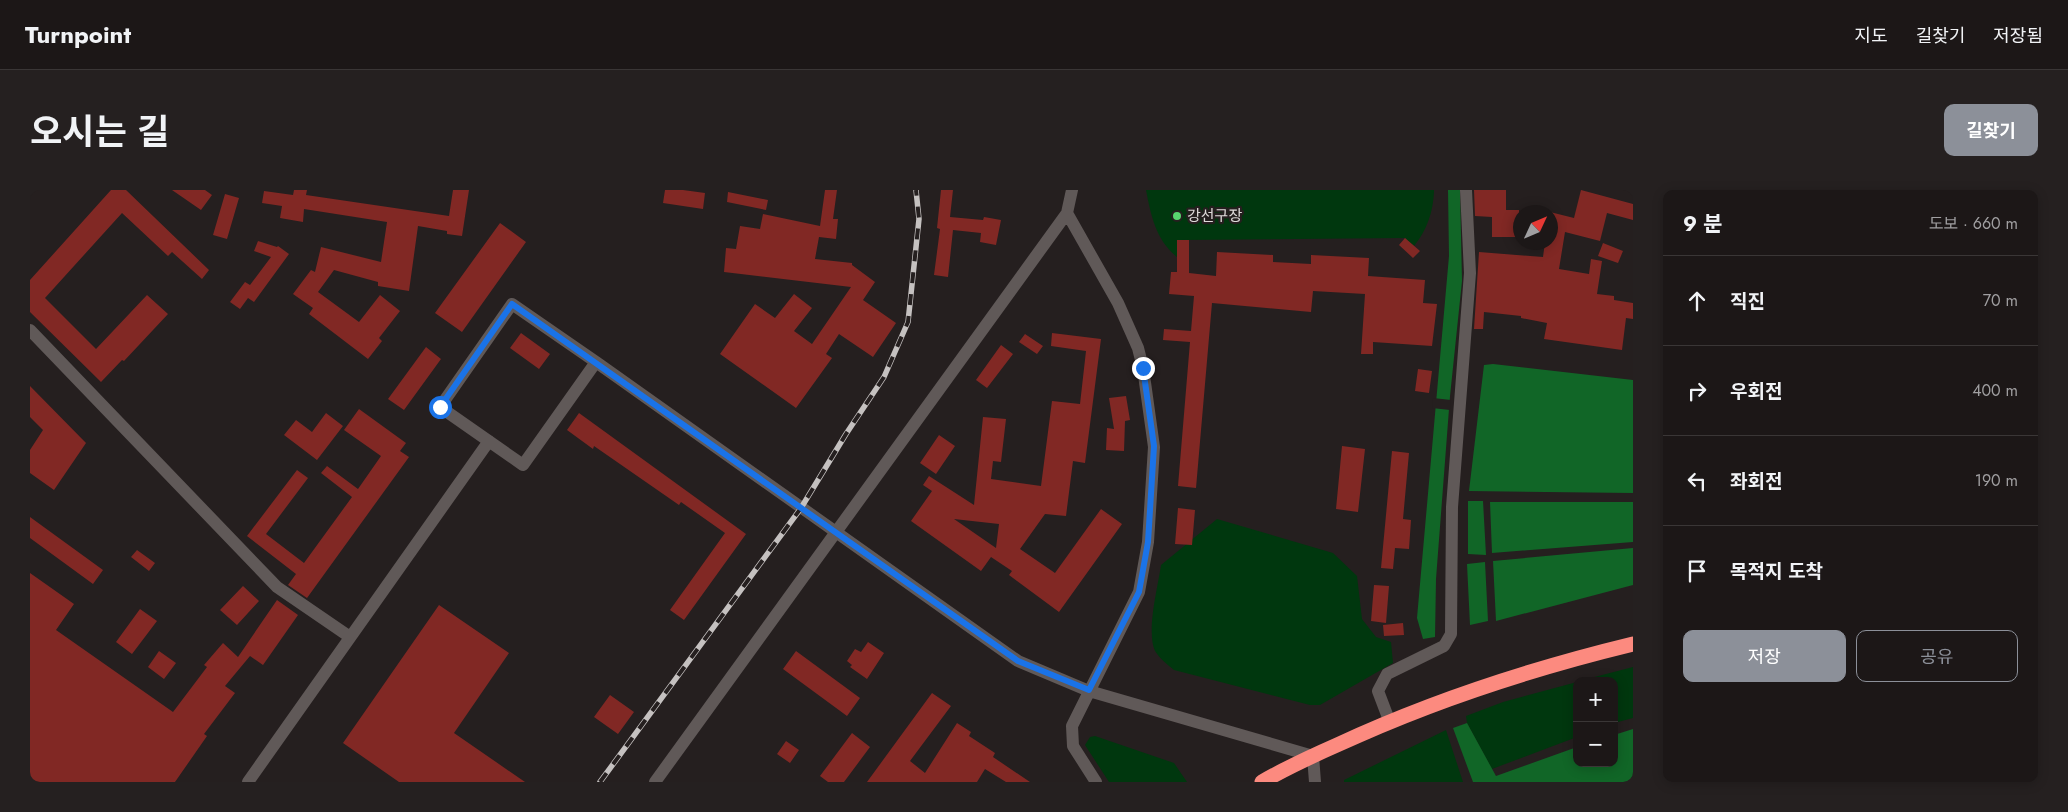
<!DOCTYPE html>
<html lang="ko">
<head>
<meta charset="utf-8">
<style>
	:root { --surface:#1c1717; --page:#252020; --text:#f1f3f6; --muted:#a09fa1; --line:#3a3636; --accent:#8c9099 }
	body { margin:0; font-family:Jost,"Noto Sans KR",sans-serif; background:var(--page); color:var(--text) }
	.controls { position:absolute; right:15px; bottom:15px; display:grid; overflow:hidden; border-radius:10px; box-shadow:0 2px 12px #0003 }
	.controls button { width:45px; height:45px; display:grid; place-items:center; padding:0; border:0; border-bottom:1px solid var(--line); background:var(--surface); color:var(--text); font:25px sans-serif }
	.compass { position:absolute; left:1483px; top:15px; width:45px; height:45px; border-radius:50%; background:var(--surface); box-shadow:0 2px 12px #0003; rotate:46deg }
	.stop { position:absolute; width:15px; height:15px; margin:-11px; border:4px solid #1a73e8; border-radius:50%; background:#fff }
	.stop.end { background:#1a73e8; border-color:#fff; box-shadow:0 1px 5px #0008 }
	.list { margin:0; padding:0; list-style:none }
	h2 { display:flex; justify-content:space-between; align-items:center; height:65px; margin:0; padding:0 20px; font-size:21px }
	h2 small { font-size:16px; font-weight:400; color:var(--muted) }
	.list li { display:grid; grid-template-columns:32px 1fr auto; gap:15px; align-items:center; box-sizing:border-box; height:90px; padding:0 20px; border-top:1px solid var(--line) }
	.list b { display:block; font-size:19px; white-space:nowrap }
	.list em { font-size:16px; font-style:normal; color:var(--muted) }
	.actions { display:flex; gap:10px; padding:15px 20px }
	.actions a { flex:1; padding:11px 0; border:1px solid var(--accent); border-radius:10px; text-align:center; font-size:18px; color:var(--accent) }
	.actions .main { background:var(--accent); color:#fff }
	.icon { flex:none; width:28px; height:28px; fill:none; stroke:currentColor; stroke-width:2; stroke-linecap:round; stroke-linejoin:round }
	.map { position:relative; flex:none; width:1603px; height:592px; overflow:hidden; border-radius:10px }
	header { display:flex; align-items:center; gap:30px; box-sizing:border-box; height:70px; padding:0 25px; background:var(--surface); border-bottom:1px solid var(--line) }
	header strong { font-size:24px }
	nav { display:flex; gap:28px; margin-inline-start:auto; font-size:18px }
	.intro { display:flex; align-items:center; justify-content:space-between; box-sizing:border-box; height:120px; padding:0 30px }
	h1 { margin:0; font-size:35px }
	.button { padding:12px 22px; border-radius:10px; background:var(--accent); color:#fff; font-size:18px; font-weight:700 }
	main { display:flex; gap:30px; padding:0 30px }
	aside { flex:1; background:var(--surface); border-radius:10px; box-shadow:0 2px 12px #0003 }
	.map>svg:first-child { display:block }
	.green { fill:#00370e }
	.water { fill:#116627 }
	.pier { fill:#251f1f }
	.building { fill:#812824; fill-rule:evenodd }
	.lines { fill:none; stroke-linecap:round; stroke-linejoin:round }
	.minor { stroke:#605958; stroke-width:12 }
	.highway { stroke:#fc8a7f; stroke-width:15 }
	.rail-casing { stroke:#c5c1c0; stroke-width:5.5 }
	.rail { stroke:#251f1f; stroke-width:4; stroke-dasharray:11; stroke-linecap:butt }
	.route { stroke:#1a73e8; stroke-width:6 }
	.poi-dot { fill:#58d56f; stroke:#251f1f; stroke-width:2 }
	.labels { text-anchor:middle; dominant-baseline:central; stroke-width:4.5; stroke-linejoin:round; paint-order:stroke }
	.poi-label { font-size:15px; fill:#dfdbda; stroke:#251f1f; text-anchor:start }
</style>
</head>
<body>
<header>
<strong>Turnpoint</strong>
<nav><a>지도</a><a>길찾기</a><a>저장됨</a></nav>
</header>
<div class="intro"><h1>오시는 길</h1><a class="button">길찾기</a></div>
<main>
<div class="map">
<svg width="1603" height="592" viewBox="0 0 1603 592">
	<rect width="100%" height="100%" fill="#251f1f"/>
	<!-- green -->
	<path class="green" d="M 1116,0 L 1404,0 L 1404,2 C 1403,22 1397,40 1384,56 L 1375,48 L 1147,50 L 1147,67 C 1126,50 1121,26 1116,0 Z
		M 1187,329 L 1303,363 L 1327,386 L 1332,429 L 1346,447 L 1361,452 L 1363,473 L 1290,515 L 1280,515 L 1144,480 C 1137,474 1130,469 1125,461 C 1116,441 1128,397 1131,375 Z
		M 1603,477 L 1603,528 L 1584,533 L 1584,491 L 1549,491 Z
		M 1547,492 L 1547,547 L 1462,579 L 1437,533 L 1436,526 L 1473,512 Z
		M 1416,540 L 1433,592 L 1314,592 L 1314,590 Z
		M 1065,546 L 1144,573 L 1157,592 L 1079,592 L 1055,555 L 1060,547 Z"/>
	<!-- water -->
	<path class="water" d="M 1418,0 L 1430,0 L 1432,91 L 1420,206 L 1406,389 L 1405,447 L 1393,449 L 1387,428 L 1419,66 Z
		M 1463,174 L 1603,190 L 1603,303 L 1439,301 L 1454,175 Z
		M 1438,311 L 1453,311 L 1456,365 L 1438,364 Z
		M 1460,312 L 1603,312 L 1603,352 L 1462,363 Z
		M 1603,358 L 1603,395 L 1466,431 L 1463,371 Z
		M 1455,372 L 1458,431 L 1440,435 L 1437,374 Z
		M 1437,533 L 1466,586 L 1547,557 L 1547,573 L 1584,573 L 1584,545 L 1603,539 L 1603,592 L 1443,592 L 1423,538 Z"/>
	<!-- pier -->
	<path class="pier" d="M 1403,208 L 1421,210 L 1420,220 L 1402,218 Z"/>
	<!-- building -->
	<path class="building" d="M 81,0 L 96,0 L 179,80 L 172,89 L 142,62 L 138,66 L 92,23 L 15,108 L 66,159 L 117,105 L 138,124 L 94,171 L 92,170 L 71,192 L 0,122 L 0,90 Z
		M 142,0 L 175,0 L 182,5 L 171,20 Z
		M 264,0 L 277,0 L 276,5 L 419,26 L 423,0 L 439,0 L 432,46 L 417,44 L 417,41 L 388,36 L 379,101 L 348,96 L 348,92 L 304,80 L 288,102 L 329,132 L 350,105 L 370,121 L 349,148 L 352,151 L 338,169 L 279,124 L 283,118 L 263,104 L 281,80 L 285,82 L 291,57 L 351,72 L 357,32 L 274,19 L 273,32 L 250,28 L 252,16 L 232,13 L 234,1 L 263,5 Z
		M 635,0 L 653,0 L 675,3 L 673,19 L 633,13 Z
		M 795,0 L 807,0 L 803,29 L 808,29 L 806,49 L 789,47 L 785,69 L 822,73 L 822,75 L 845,92 L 833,110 L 866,133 L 843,167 L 809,144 L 796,164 L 802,168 L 766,218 L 690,164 L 725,114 L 745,128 L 764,104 L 782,118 L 764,141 L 782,154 L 821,97 L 694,82 L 696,58 L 706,59 L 710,36 L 730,39 L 733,24 L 790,36 Z
		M 911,0 L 923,0 L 920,27 L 953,30 L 954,27 L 971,30 L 966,55 L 950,52 L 951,43 L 923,40 L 918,87 L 904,85 L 910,39 L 907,38 Z
		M 1444,0 L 1476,0 L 1476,20 L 1489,20 L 1490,47 L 1462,47 L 1462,27 L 1445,26 Z
		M 1551,0 L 1603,14 L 1603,30 L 1577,23 L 1570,51 L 1535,42 L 1529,79 L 1559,84 L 1561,69 L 1572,71 L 1567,104 L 1584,106 L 1584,110 L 1603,113 L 1603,129 L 1596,128 L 1592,160 L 1514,149 L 1517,133 L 1491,128 L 1491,126 L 1454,122 L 1453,139 L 1444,139 L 1449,62 L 1513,67 L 1515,52 L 1520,52 L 1520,22 L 1544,28 Z
		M 698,2 L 738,10 L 736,20 L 697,12 Z
		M 195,4 L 209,8 L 197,49 L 183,45 Z
		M 470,33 L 496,52 L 432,142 L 405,123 Z
		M 1375,48 L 1390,61 L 1383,68 L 1369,55 Z
		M 1147,50 L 1159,50 L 1159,83 L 1186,86 L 1187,62 L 1243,65 L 1243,72 L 1281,74 L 1281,65 L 1339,68 L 1338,86 L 1395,90 L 1393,113 L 1407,114 L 1402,156 L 1343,152 L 1343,164 L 1331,164 L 1335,104 L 1283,101 L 1281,122 L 1182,113 L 1166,298 L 1148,296 L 1160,152 L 1133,150 L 1134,139 L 1161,141 L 1164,106 L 1139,104 L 1141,82 L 1147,82 Z
		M 228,51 L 247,57 L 248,56 L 259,64 L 224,112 L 218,108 L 210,119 L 200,112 L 215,92 L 220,95 L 241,67 L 224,61 Z
		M 1573,53 L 1593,61 L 1588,73 L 1568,66 Z
		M 491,143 L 520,164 L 509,179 L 480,158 Z
		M 1022,143 L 1071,149 L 1055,273 L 1043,271 L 1036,326 L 1015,324 L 990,359 L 1025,383 L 1071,319 L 1092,334 L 1029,422 L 979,385 L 982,381 L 961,367 L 951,381 L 881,331 L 902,301 L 893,295 L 899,286 L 944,315 L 953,227 L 976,229 L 971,272 L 963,271 L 961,289 L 1011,296 L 1022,211 L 1050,214 L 1056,161 L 1021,156 ZM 924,329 L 969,334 L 966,358 Z
		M 995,144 L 1013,156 L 1007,164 L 989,152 Z
		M 971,155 L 983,164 L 957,198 L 946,190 Z
		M 396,157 L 411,169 L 374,220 L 358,209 Z
		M 1388,179 L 1402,181 L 1399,203 L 1385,201 Z
		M 0,196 L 56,253 L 24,300 L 0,283 L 0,260 L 13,240 L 0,227 Z
		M 1096,206 L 1100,230 L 1095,231 L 1094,261 L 1076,260 L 1077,238 L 1084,239 L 1079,208 Z
		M 329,219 L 376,253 L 370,261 L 379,267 L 277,408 L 258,395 L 266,384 L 217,346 L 267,280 L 278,288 L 236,344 L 274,373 L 322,307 L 291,283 L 297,276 L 328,299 L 351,266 L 314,240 Z
		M 296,223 L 313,236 L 287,270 L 254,245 L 266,230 L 282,242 Z
		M 549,223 L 716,344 L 654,430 L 640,420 L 695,343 L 651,312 L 649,315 L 564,256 L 563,259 L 537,240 Z
		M 909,245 L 925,256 L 906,284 L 890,273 Z
		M 1312,256 L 1335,259 L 1328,322 L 1306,319 Z
		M 1362,261 L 1379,263 L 1373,329 L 1381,330 L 1379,359 L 1365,358 L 1363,379 L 1351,378 Z
		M 1148,318 L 1165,320 L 1162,355 L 1145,354 Z
		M 0,327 L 73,380 L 63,394 L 0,348 Z
		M 107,360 L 125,373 L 119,381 L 101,367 Z
		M 0,383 L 44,414 L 26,440 L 143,522 L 177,477 L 174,475 L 193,453 L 208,467 L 247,410 L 268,425 L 233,475 L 220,466 L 195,496 L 205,503 L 174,544 L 177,546 L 145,592 L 0,592 Z
		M 1344,395 L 1359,396 L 1356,433 L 1341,431 Z
		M 213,396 L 229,411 L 207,435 L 190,420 Z
		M 409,415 L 479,463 L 424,543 L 495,592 L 369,592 L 313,553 Z
		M 110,419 L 127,431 L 102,464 L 86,452 Z
		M 1373,433 L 1374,445 L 1354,446 L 1353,435 Z
		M 838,452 L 854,463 L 837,489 L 820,477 L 822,475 L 817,471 L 825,459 L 831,462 Z
		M 129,461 L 146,473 L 134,489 L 118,477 Z
		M 766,461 L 830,508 L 817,526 L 753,479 Z
		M 902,503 L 921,516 L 880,571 L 895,583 L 927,533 L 941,542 L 939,546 L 965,563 L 963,567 L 1000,592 L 976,592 L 955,579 L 947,592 L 837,592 Z
		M 580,505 L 604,522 L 588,544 L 564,527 Z
		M 822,543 L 840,557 L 814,592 L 798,592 L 790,586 Z
		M 756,551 L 769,560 L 760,573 L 747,564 Z"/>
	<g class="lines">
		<!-- minor -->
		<path class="minor" d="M 1037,23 L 1088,113 L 1108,158 L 1113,178 L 1124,257 L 1118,352 L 1109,402 L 1042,536 L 1043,556 L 1066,592
			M 482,114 L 566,172 L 493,275 L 410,217 Z
			M 0,140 L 247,397 L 320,447
			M 566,172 L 988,471 L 1059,501 L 1283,566 L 1285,592
			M 1359,530 L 1348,501 L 1357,484 L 1414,456 L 1421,444 L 1422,317 L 1440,83 L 1436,0
			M 218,592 L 459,251
			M 625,592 L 1037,23 L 1042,0"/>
		<!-- highway -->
		<path class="highway" d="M 1232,592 C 1256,578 1282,566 1307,555 C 1404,510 1500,479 1603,454"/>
		<!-- rail casing -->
		<g class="rail-casing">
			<path id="rail" d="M 570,592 L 771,318 L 816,244 L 854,187 L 878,132 L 889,29 L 886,0"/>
		</g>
		<!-- rail -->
		<use href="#rail" class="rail"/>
	</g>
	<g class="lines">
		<!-- route -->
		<path class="route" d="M 410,217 L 482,114 L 988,471 L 1059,500 L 1109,402 L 1118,352 L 1124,256 L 1113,178"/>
	</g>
	<!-- markers -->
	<circle class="poi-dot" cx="1147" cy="26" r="5"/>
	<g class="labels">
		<!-- poi labels -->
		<g class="poi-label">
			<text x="1157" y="26">강선구장</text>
		</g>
	</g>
</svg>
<div class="controls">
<button>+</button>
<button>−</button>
</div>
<svg class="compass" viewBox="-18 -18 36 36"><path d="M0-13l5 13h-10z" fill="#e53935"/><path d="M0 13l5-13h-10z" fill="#a09fa1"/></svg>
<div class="stop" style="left:410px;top:217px"></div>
<div class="stop end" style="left:1113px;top:178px"></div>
</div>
<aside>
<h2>9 분<small>도보 · 660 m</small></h2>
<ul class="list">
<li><svg class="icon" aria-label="ahead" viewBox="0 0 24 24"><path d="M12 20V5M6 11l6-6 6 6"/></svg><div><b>직진</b></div><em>70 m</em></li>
<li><svg class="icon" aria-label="right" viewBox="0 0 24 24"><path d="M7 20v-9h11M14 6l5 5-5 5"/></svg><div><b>우회전</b></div><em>400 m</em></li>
<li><svg class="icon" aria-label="left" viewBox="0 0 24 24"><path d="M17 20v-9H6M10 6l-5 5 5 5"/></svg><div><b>좌회전</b></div><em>190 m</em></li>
<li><svg class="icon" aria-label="arrive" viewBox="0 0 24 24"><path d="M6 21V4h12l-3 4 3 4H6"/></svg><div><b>목적지 도착</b></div></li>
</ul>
<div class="actions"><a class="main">저장</a><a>공유</a></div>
</aside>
</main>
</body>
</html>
